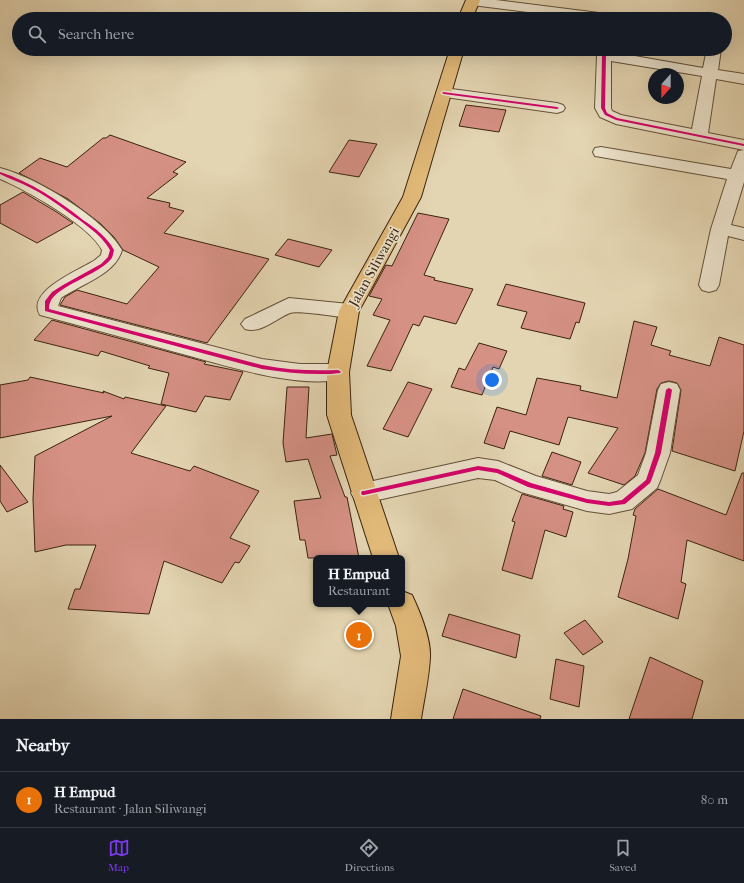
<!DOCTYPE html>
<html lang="en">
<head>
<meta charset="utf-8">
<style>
	:root { --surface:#171b24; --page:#242831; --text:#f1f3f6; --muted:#9ea1a6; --line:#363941; --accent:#7c3aed }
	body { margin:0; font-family:"IM FELL French Canon",serif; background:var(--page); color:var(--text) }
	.compass { position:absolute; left:648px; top:68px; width:36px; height:36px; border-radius:50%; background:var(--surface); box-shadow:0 4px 16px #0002; rotate:201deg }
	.you { position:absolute; left:492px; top:380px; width:14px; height:14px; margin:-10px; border:3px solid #fff; border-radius:50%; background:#1a73e8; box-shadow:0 0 0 6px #1a73e833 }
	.badge { display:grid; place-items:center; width:26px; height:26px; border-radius:50%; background:var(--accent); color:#fff; font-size:13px; font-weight:700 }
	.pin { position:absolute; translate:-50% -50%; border:2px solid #fff; box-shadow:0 1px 4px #0006 }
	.popup { position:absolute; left:313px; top:555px; width:92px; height:52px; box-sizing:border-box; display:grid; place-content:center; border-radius:6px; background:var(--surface); filter:drop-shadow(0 1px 3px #0005); font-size:13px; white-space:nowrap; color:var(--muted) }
	.popup b { font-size:15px; color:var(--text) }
	.popup::after { content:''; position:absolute; left:50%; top:100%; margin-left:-8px; border:8px solid transparent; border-top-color:var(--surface) }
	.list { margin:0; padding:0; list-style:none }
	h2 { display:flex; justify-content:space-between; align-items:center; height:52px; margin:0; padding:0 16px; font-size:17px }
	h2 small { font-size:13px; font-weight:400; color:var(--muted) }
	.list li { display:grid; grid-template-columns:26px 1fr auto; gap:12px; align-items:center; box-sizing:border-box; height:56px; padding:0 16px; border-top:1px solid var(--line) }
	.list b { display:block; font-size:15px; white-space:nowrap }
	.list p { margin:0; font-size:13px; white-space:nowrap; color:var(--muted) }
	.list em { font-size:13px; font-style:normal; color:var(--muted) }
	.icon { flex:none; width:22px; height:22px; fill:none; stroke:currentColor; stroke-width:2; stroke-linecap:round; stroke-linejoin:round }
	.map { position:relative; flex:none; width:744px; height:719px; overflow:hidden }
	.search { position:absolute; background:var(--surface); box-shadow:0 4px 16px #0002; left:12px; right:12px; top:12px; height:44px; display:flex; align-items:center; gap:10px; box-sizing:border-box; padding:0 14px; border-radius:22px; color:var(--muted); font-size:15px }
	.sheet { height:108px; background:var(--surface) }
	nav { display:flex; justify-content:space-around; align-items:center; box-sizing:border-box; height:56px; border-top:1px solid var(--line); background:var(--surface); font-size:11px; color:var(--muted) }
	nav a { display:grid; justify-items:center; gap:2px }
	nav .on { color:var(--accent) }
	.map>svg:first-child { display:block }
	.building { fill:#d69185; stroke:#3a2310 }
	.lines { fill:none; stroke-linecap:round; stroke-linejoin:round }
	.minor-casing { stroke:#645038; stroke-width:2 }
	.major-casing { stroke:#3a2310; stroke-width:2 }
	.minor { fill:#ede4cd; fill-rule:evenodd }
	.major { fill:#e2ba79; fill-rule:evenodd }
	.cycleway-casing { stroke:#ede4cd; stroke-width:3 }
	.cycleway { fill:#d6006c; fill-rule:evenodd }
	.labels { text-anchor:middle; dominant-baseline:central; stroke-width:3.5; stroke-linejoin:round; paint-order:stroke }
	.street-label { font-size:14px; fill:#3a2310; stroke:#ede4cd }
</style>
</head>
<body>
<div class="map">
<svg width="744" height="719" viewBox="0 0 744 719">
	<rect width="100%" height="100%" fill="#e4d5b2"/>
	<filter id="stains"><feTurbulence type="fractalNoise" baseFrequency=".005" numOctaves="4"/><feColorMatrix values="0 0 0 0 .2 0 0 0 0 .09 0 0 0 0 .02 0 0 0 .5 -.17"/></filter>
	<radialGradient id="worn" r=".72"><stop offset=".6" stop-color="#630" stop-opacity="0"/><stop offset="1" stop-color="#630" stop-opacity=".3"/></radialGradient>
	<!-- building -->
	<path class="building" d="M 466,105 L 506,110 L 499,132 L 459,126 Z
		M 110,135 L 186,162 L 173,172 L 178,174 L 147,198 L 170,203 L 169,207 L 184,211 L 164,233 L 269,259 L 207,343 L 60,305 L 65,297 L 77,290 L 127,304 L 159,267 L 123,250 L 114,237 L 101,224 L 68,199 L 19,173 L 40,158 L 67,167 L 103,138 L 106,138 Z
		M 349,140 L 377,144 L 359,177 L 329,172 Z
		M 23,192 L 55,211 L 73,223 L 37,243 L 0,223 L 0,205 Z
		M 418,213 L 449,219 L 424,275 L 435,278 L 434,280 L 473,289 L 456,324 L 424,316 L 419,326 L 413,324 L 391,371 L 367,366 L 390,320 L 373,315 L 382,299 L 369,296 L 386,265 L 392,266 Z
		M 288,239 L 332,250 L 319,267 L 275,255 Z
		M 506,284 L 585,303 L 579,323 L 576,322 L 570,339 L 521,328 L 527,312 L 497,305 Z
		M 52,320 L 206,362 L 204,364 L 243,372 L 230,400 L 205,396 L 196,412 L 161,404 L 169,373 L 148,368 L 150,366 L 101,351 L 98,356 L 34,340 Z
		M 634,321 L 657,327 L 651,345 L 671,351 L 669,355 L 710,366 L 719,337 L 744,345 L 744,431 L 735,471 L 672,451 L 681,390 L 677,383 L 669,381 L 661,383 L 657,389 L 645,453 L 635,476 L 624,485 L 588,473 L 618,428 L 568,417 L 559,445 L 510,431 L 504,449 L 484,443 L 497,407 L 526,415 L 537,378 L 581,386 L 580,390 L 617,398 Z
		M 479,343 L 507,351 L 499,369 L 493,367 L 482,395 L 451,387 L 459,368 L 465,370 Z
		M 30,377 L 104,393 L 103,391 L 124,399 L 125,397 L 166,406 L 131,453 L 190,471 L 194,466 L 259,491 L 230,538 L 250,546 L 239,563 L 235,562 L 222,583 L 164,561 L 149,614 L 68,609 L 75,589 L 80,589 L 96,545 L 66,545 L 35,552 L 33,499 L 35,456 L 112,416 L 0,438 L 0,385 L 28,380 Z
		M 408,382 L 432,389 L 408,437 L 383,429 Z
		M 287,387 L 309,387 L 306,438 L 332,434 L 337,455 L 330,456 L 345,497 L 347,497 L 359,558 L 308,558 L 305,540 L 300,540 L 294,501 L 321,498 L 308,459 L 286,462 L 283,443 Z
		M 552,452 L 581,462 L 572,485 L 542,476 Z
		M 0,465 L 28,502 L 7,512 L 0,501 Z
		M 742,473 L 744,473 L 744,561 L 687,540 L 681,582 L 686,584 L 678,619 L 618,597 L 628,559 L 636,516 L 633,515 L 635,509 L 658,489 L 726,515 Z
		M 522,494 L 564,506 L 563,509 L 573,512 L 566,537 L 545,530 L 532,579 L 502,570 L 515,522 L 512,521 Z
		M 449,614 L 520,635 L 516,658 L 442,636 Z
		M 585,620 L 603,642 L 583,655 L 564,633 Z
		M 650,657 L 703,681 L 692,719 L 629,719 Z
		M 556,659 L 584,666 L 579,707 L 550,699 Z
		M 463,689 L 541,716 L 540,719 L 453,719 Z"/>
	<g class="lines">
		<!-- minor casing -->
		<g class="minor-casing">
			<path id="minor" d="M 466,0 L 496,0 L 615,15 L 620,16 L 622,19 L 582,19 L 472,5 L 467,4 Z
				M 599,49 L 613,49 L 612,52 L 703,68 L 707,49 L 721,49 L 718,70 L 744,74 L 744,84 L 716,79 L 708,133 L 744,140 L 744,182 L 731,225 L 744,228 L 744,240 L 728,236 L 719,285 L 716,290 L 709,292 L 702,290 L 699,285 L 711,229 L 727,179 L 601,157 L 595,156 L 593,152 L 595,148 L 601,147 L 731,169 L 738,151 L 744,150 L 616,124 L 600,117 L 595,108 L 597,55 ZM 611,61 L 702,76 L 692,129 L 621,115 L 612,111 L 611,108 Z
				M 444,88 L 557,103 L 563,105 L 565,108 L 563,111 L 557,113 L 438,96 L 436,93 L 438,90 Z
				M 0,168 C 35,177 104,218 122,250 C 115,275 81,284 61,298 L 58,306 L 262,359 L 300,364 L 338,364 L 346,366 L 349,372 L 346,378 C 300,391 221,364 175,352 C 130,339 85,327 40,315 C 25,291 80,270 95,260 L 101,255 L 102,250 C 89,225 26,190 0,179 Z
				M 289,298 L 349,304 L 356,306 L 359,311 L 356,316 L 349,318 C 338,317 298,310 290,313 C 275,319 261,334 245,329 L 241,324 L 245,319 Z
				M 669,382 L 677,384 L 680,390 L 670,453 L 660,481 L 657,488 L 632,509 L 609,514 L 587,511 L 521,492 L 495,480 L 478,478 L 364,503 L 355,500 L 351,493 L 355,486 L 364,483 L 478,458 L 498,461 L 536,476 L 587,491 L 609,494 L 617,492 L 638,475 L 646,453 L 658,390 L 661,384 Z"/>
		</g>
		<!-- major casing -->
		<g class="major-casing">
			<path id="major" d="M 466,0 L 480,0 L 472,19 L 458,19 Z
				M 450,49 L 464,49 L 421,197 L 359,311 L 349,372 L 351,415 L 399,558 L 373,558 L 327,415 L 327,372 L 339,311 L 403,197 Z
				M 402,591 L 412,595 C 420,612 431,639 430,657 C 429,678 424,699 421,719 L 391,719 L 401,656 L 396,626 L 388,604 L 402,604 Z"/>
		</g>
		<!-- minor -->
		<use href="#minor" class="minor"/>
		<!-- major -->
		<use href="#major" class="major"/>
		<!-- cycleway casing -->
		<g class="cycleway-casing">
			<path id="cycleway" d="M 604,49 L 608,49 L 606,55 L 605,108 L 607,113 L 617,118 L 744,144 L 744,146 L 616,120 L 605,115 L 601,108 L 602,55 Z
				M 443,92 L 557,107 L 559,108 L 557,109 L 444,94 L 442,93 Z
				M 0,172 C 31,182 58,200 83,220 C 95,228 107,237 114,250 C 113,253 113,257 111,259 C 100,274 54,287 50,303 C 49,305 49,307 49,309 L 262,365 C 287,370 312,371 338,370 L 340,371 L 341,372 L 340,373 C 334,374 327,374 321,374 C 301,374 282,372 262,369 L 45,311 L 45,301 L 52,292 L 63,285 L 101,264 L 108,257 L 110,250 C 101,234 83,223 68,212 C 56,203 43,194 29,187 C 19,182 10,179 0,174 Z
				M 669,388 L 671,389 L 672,390 L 661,453 L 651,481 L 650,483 L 625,504 L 609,506 L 587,503 L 528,487 L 497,473 L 478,470 L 364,495 L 362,495 L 361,493 L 362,491 L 364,491 L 478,466 L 498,469 L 531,483 L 587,499 L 609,502 L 622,500 L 646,480 L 655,453 L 666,390 L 667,389 Z"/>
		</g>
		<!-- cycleway -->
		<use href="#cycleway" class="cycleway"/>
	</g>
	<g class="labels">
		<!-- street labels -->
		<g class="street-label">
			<text transform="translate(374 267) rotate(-61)">Jalan Siliwangi</text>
		</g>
	</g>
	<rect width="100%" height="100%" filter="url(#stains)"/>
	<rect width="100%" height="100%" fill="url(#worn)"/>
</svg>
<svg class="compass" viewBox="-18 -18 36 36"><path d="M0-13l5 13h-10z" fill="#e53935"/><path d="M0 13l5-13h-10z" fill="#9ea1a6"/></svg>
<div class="you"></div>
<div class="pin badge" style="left:359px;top:635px;background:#e8710a">1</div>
<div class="popup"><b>H Empud</b>Restaurant</div>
<div class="search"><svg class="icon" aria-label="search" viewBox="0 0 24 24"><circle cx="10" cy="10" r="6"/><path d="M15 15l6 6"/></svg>Search here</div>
</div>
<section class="sheet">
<h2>Nearby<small></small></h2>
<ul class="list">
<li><span class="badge" style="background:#e8710a">1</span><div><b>H Empud</b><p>Restaurant · Jalan Siliwangi</p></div><em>80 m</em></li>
</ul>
</section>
<nav>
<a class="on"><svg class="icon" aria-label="map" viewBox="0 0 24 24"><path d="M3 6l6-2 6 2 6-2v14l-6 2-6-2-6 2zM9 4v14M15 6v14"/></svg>Map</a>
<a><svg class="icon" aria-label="directions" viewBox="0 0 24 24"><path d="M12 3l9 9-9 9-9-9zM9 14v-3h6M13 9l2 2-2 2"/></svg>Directions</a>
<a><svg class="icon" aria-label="saved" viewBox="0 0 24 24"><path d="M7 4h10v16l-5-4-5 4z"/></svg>Saved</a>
</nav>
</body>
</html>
